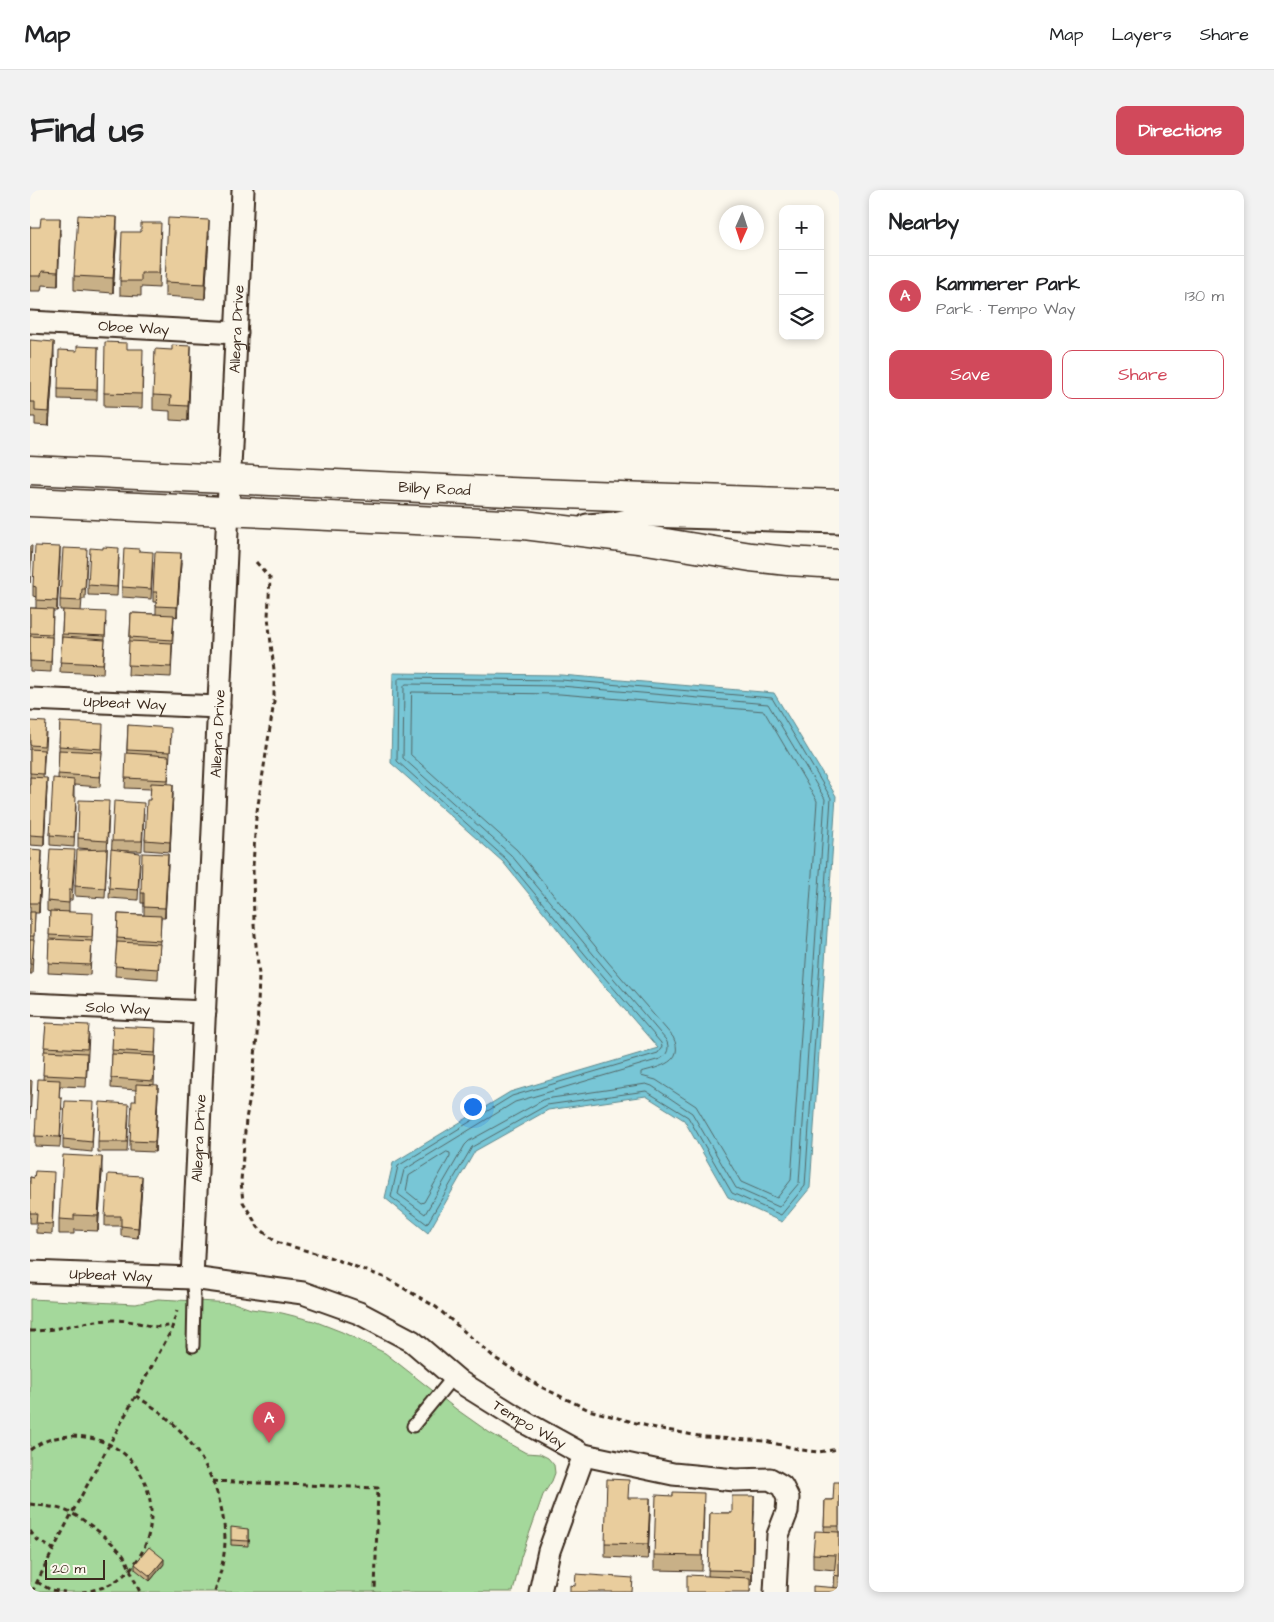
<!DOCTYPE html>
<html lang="en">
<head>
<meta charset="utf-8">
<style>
	:root { --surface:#fff; --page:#f2f2f2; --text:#202124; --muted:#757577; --line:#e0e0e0; --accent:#d1495b }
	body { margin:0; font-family:"Architects Daughter",sans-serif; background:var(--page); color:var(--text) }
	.controls { position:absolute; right:15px; top:15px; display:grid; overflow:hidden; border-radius:10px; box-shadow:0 2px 8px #0003 }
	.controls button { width:45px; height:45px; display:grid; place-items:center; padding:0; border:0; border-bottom:1px solid var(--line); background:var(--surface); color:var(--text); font:25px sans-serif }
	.compass { position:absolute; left:689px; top:15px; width:45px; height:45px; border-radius:50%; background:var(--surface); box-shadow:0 2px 8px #0003; rotate:183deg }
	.scale { position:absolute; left:15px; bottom:12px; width:60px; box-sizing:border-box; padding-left:5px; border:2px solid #3b2a1e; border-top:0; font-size:14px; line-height:18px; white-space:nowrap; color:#3b2a1e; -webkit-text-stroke:4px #fbf7ec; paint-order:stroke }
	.you { position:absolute; left:442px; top:916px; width:18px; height:18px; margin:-12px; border:4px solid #fff; border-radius:50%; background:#1a73e8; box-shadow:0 0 0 8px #1a73e833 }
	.badge { display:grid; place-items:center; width:32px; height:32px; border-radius:50%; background:var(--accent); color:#fff; font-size:16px; font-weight:700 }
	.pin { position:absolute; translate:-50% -41px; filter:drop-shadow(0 1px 2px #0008) }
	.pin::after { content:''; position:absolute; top:26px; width:18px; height:15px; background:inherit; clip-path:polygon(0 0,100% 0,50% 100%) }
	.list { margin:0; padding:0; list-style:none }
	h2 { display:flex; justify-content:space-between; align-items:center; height:65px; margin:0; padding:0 20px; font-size:21px }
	h2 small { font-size:16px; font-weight:400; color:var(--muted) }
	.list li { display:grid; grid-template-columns:32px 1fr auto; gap:15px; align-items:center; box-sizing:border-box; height:80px; padding:0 20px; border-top:1px solid var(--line) }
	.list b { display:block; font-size:19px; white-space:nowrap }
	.list p { margin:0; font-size:16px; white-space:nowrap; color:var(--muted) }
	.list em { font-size:16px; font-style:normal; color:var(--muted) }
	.actions { display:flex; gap:10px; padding:15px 20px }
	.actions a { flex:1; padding:11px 0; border:1px solid var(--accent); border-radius:10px; text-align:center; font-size:18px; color:var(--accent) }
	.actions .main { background:var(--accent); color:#fff }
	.icon { flex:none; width:28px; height:28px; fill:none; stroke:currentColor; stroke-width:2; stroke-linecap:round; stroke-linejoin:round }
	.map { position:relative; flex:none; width:809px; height:1402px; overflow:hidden; border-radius:10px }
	header { display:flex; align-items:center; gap:30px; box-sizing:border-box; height:70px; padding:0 25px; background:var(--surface); border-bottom:1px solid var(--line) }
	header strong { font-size:24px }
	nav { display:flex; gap:28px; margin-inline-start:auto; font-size:18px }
	.intro { display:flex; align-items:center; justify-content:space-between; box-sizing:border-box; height:120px; padding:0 30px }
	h1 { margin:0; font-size:35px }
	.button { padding:12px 22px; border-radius:10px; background:var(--accent); color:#fff; font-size:18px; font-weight:700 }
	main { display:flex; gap:30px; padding:0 30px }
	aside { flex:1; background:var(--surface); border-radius:10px; box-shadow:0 2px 8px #0003 }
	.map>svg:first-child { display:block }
	.green { fill:#a4d89b; stroke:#70815c }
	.water { fill:#78c6d6; stroke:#60888c }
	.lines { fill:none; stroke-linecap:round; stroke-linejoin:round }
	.shore { stroke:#536868; stroke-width:1 }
	.lane-casing { stroke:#3b2a1e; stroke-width:15 }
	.street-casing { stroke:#3b2a1e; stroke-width:25 }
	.secondary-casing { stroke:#3b2a1e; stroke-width:31 }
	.path { stroke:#3b2a1e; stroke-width:3; stroke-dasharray:5 4; stroke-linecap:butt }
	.lane { stroke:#fbf7ec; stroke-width:11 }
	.street { stroke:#fbf7ec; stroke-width:21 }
	.secondary { stroke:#fbf7ec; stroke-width:28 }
	.wall { fill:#c8b087; stroke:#3b2a1e }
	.shaded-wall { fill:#a3906e; stroke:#3b2a1e }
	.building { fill:#e9cd9d; stroke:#3b2a1e }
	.labels { text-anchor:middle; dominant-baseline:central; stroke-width:4; stroke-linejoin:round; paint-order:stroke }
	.street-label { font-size:15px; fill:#3b2a1e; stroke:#fbf7ec }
</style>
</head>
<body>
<header>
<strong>Map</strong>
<nav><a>Map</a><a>Layers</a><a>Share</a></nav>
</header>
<div class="intro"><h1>Find us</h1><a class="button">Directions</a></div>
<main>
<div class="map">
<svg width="809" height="1402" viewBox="0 0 809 1402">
	<rect width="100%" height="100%" fill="#fbf7ec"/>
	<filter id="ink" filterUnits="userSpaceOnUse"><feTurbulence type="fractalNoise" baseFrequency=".02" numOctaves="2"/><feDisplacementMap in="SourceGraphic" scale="10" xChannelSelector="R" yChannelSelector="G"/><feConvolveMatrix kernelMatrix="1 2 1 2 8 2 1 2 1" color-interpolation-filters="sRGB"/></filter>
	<g filter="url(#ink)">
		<!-- green -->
		<path class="green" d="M 0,1109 L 106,1114 L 128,1109 L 204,1113 L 221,1119 L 252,1123 L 284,1131 L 312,1142 L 355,1163 L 426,1219 L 460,1243 L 496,1263 L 510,1264 L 518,1268 L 524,1275 L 525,1283 L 522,1291 L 513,1305 L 491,1367 L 483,1402 L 0,1402 Z"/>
		<!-- water -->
		<path class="water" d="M 363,483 L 531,485 L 744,503 L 806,606 L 780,998 L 752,1032 L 698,1007 L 654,930 L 616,906 L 518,920 L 445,961 L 398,1043 L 355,1008 L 363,973 L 480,902 L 628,858 L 564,784 L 473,672 L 361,573 Z"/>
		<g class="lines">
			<!-- shore -->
			<path class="shore" d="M 370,488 L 531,490 L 742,508 L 801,608 L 775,996 L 751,1025 L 702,1003 L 658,927 L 616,901 L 517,915 L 442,957 L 397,1034 L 361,1007 L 368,976 L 482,906 L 628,863 L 632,857 L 631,853 L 568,780 L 476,669 L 367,571 L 368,490 Z
				M 376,494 L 531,496 L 738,514 L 795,609 L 769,993 L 749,1017 L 706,998 L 662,923 L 622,896 L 616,894 L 515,909 L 439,951 L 435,955 L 395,1024 L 368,1004 L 374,980 L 485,912 L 630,869 C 638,865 640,857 636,850 L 573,776 L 481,665 L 373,568 L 374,497 Z
				M 382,502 L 530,504 L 734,521 L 787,611 L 761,990 L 747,1008 L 711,992 L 666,916 L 626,890 L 611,886 L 611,882 C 629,877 656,872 643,847 L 578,772 L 487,660 L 381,565 Z
				M 417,962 L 420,963 L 420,966 L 394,1012 L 391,1013 L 376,1001 L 379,986 Z"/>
			<!-- lane casing -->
			<g class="lane-casing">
				<path id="lane" d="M 162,1088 L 164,1106 L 163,1156
					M 383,1236 L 424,1186"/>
			</g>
			<!-- street casing -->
			<g class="street-casing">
				<g id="street">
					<path id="s1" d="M 0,132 L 207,143"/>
					<path d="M 557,335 L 584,333 L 616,326 L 809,332"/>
					<path id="s2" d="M 0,509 L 189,517"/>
					<path id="s3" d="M 0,814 L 175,822"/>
					<path id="s4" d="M 0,1082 L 162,1088 L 273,1103 L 329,1123 L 382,1151 L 430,1192 L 494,1232 L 554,1265 L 643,1284 L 705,1290 L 740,1289 L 752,1296 L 758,1308 L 757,1322 L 748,1345 L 745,1402"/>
					<path id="s5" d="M 162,1088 L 213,0"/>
					<path d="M 510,1402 L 519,1361 L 554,1265"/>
				</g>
			</g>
			<!-- secondary casing -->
			<g class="secondary-casing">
				<g id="secondary">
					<path id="s6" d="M 0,280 L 480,302 L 809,314"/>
					<path d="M 0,312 L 494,335 L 617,350 L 721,367 L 758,371 L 809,374"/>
				</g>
			</g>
			<!-- path -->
			<path class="path" d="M 226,372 L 240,388 L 238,427 L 244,480 L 244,512 L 226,628 L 223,676 L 224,735 L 229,785 L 227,846 L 222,896 L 216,929 L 211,991 L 213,1012 L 228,1037 L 246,1052 L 299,1067 L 356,1088 L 406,1117 L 465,1168 L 509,1196 L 559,1220 L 621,1237 L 674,1247 L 735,1251 L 772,1260 L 788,1262 L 809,1259
				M 0,1141 C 33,1141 63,1126 97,1131 C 116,1133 121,1140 142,1135
				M 106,1206 C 116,1213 128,1219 137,1228 C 172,1258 194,1303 195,1349 C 195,1367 190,1385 185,1402
				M 0,1260 C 15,1248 36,1244 55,1247 C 146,1261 141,1393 52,1402
				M 182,1291 L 348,1298 L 345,1402
				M 0,1314 C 14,1316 29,1317 41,1323 C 56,1330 89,1356 96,1370 C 101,1381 105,1392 110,1402
				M 0,1341 L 6,1349 L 23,1359
				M 215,1351 L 222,1351
				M 7,1392 L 21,1400 L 35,1402
				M 2,1402 L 42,1323 L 141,1141 L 147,1121"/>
			<!-- lane -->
			<use href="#lane" class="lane"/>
			<!-- street -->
			<use href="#street" class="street"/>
			<!-- secondary -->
			<use href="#secondary" class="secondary"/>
		</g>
		<!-- wall -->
		<path class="wall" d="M 0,37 L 30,43 L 28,96 L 12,95 L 11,101 L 0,101 Z
			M 87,42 L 83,103 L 44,100 L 44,86 Z
			M 111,42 L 131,47 L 129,98 L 111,97 L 111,106 L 90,105 L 90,91 Z
			M 179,45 L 175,109 L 135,106 L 135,92 Z
			M 0,150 L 24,166 L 19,236 L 5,235 L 5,227 L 0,227 Z
			M 68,157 L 67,210 L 28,209 L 28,199 L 47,161 Z
			M 97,159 L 113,174 L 112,218 L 74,217 L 74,203 Z
			M 161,170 L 158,231 L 140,230 L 140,221 L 123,220 L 123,205 Z
			M 109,361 L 123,372 L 121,409 L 92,407 L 92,397 Z
			M 30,367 L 27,421 L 23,421 L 21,482 L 0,481 L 0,418 L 6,418 L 6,407 L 3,406 L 3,396 Z
			M 89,368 L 87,406 L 58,405 L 58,395 Z
			M 57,369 L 55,409 L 52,409 L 51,421 L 76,432 L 73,484 L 30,482 L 33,420 L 30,420 L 30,410 Z
			M 151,373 L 147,427 L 144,426 L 141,487 L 98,485 L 101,423 L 126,424 L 126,412 L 123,412 L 123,402 Z
			M 0,531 L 16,542 L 13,588 L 17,598 L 14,656 L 0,655 Z
			M 30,532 L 73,544 L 70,597 L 44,595 L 44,607 L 46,617 L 44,657 L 20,655 L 20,645 L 28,589 Z
			M 98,535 L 141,548 L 138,594 L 143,604 L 140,662 L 115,660 L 115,650 L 120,610 L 121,599 L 95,598 Z
			M 79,621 L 75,708 L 45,706 L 45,696 L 61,660 L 61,659 L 48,658 L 48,648 Z
			M 114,623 L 112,661 L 93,661 L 110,673 L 108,710 L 79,708 L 82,651 Z
			M 0,659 L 12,670 L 9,723 L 5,723 L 2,784 L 0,784 Z
			M 45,670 L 42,710 L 39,710 L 39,722 L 63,733 L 60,785 L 18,783 L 20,722 L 17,721 L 17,711 Z
			M 138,674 L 135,728 L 131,728 L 128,789 L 85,786 L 88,724 L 114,725 L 114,713 L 111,713 L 111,703 Z
			M 16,833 L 59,845 L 56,897 L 30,896 L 29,908 L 32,918 L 30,957 L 5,956 L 5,946 L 13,890 Z
			M 83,836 L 126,848 L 124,895 L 128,905 L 125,962 L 100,961 L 100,951 L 106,911 L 106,900 L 81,898 Z
			M 64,922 L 62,962 L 33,959 L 33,949 Z
			M 99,924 L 97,962 L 68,962 L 68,952 Z
			M 72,982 L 68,1041 L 44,1040 L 44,1044 L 29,1044 L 29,1029 Z
			M 0,987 L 24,992 L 22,1044 L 6,1043 L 6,1033 L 0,1033 Z
			M 112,996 L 108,1048 L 91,1046 L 91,1036 L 75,1036 L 75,1026 Z
			M 809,1292 L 809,1402 L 804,1397 L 805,1380 L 783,1378 L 783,1364 L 794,1341 L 795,1310 L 803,1310 Z
			M 674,1317 L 672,1381 L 624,1380 L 624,1365 Z
			M 724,1321 L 722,1395 L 720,1395 L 720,1402 L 678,1386 L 680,1323 L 702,1323 Z
			M 620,1323 L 618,1369 L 575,1367 L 575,1353 Z
			M 218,1339 L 218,1356 L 201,1355 L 201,1350 Z
			M 105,1374 L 134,1374 L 120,1391 L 105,1379 Z"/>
		<!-- shaded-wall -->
		<path class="shaded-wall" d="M 87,27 L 87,42 L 83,103 L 83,88 Z
			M 30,28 L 30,43 L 28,96 L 28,82 Z
			M 179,30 L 179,45 L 175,109 L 175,94 Z
			M 24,152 L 24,166 L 19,236 L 19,222 Z
			M 161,156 L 161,170 L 158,231 L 158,216 Z
			M 30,357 L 30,367 L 27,421 L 27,411 Z
			M 151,363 L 151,373 L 147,427 L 147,417 Z
			M 17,588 L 17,598 L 14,656 L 14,646 Z
			M 143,594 L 143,604 L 140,662 L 140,652 Z
			M 12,660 L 12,670 L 9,723 L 9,713 Z
			M 138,664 L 138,674 L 135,728 L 135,718 Z
			M 128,895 L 128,905 L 125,962 L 125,952 Z
			M 72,967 L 72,982 L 68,1041 L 68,1026 Z
			M 112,986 L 112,996 L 108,1048 L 108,1038 Z
			M 724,1306 L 724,1321 L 722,1395 L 722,1381 Z
			M 620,1308 L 620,1323 L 618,1369 L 618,1354 Z
			M 134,1369 L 134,1374 L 120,1391 L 120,1386 Z"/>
		<!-- building -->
		<path class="building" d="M 48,25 L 87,27 L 83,88 L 44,86 Z
			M 11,28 L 30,28 L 28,82 L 12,81 L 11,86 L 0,86 L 0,37 L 10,37 Z
			M 138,28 L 179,30 L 175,94 L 135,92 Z
			M 111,33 L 131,33 L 129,83 L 111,83 L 111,91 L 90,91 L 92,42 L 111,42 Z
			M 0,150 L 24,152 L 19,222 L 5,221 L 5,212 L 0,212 Z
			M 75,152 L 97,153 L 97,159 L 113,159 L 112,204 L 74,203 Z
			M 142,155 L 161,156 L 158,216 L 140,215 L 141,206 L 123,205 L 125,159 L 142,160 Z
			M 47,156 L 68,157 L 67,200 L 28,199 L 29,160 L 47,161 Z
			M 0,356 L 2,356 L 0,393 Z
			M 5,356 L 30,357 L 27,411 L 6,410 L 6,397 L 3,396 Z
			M 73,357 L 89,358 L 87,397 L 58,395 L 60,358 L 73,359 Z
			M 33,358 L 57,359 L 55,399 L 52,399 L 51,411 L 30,410 Z
			M 94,358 L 109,359 L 109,361 L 123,362 L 121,399 L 92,397 Z
			M 125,362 L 151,363 L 147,417 L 126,416 L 127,402 L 123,402 Z
			M 0,418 L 23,419 L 22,444 L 0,443 Z
			M 33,420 L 76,422 L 75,446 L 32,444 Z
			M 101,423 L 144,425 L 142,450 L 100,447 Z
			M 0,446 L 22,447 L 21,472 L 0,471 Z
			M 32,447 L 75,450 L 73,474 L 30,472 Z
			M 99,451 L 142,453 L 141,477 L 98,475 Z
			M 0,531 L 16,532 L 14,556 L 0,555 Z
			M 30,532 L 73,534 L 72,559 L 29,556 Z
			M 98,535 L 141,538 L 140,562 L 97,560 Z
			M 0,559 L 14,560 L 13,584 L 0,583 Z
			M 29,560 L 72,562 L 70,587 L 28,584 Z
			M 96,563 L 139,566 L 138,590 L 95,588 Z
			M 0,587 L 17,588 L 14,646 L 0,645 Z
			M 23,588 L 44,590 L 43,607 L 46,607 L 44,647 L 20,645 Z
			M 121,593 L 143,594 L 140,652 L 115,650 L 117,610 L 120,610 Z
			M 49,610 L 79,611 L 77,651 L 61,650 L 61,649 L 48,648 Z
			M 84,611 L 114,613 L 112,651 L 82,651 Z
			M 0,659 L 12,660 L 9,713 L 0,713 Z
			M 20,659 L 45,660 L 42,700 L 39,700 L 39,713 L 17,711 Z
			M 77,659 L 75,698 L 45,696 L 47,660 Z
			M 81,659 L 110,663 L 108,700 L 79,698 Z
			M 112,663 L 138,664 L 135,718 L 114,717 L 114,703 L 111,703 Z
			M 20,721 L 63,723 L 62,747 L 19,745 Z
			M 0,722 L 5,722 L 4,746 L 0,746 Z
			M 88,724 L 131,726 L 130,751 L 87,748 Z
			M 19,749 L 62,751 L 60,775 L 18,773 Z
			M 0,750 L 4,750 L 2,774 L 0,774 Z
			M 87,752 L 130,754 L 128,779 L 85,776 Z
			M 16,833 L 59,835 L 57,859 L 14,857 Z
			M 83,836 L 126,838 L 125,863 L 82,860 Z
			M 14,861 L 57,863 L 56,887 L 13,885 Z
			M 82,864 L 125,866 L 123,891 L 81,888 Z
			M 8,889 L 30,890 L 29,908 L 32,908 L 30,947 L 5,946 Z
			M 0,890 L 2,891 L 0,929 Z
			M 106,894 L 128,895 L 125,952 L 100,951 L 102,911 L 106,911 Z
			M 35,911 L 64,912 L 62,952 L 33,949 Z
			M 70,912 L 99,914 L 97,952 L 68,952 Z
			M 33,965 L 72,967 L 68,1026 L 44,1025 L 44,1030 L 29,1029 Z
			M 5,981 L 24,982 L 22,1034 L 6,1033 L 7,1023 L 0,1023 L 0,987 L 4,988 Z
			M 78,984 L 112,986 L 108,1038 L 91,1036 L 91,1026 L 75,1026 Z
			M 577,1289 L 599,1290 L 598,1308 L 620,1308 L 618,1354 L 575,1353 Z
			M 804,1292 L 809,1292 L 809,1336 L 794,1336 L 795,1310 L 803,1310 Z
			M 643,1302 L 674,1303 L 672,1366 L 624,1365 L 626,1305 L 643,1306 Z
			M 702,1306 L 724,1306 L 722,1381 L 678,1380 L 680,1323 L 702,1323 Z
			M 201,1337 L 218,1339 L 218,1351 L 201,1350 Z
			M 785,1341 L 809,1342 L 809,1386 L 804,1385 L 806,1365 L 783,1364 Z
			M 119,1357 L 134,1369 L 120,1386 L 105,1374 Z
			M 546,1384 L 603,1388 L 602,1402 L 540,1402 L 540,1395 L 545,1396 Z
			M 657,1385 L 720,1388 L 720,1402 L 657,1402 Z
			M 783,1396 L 809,1398 L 809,1402 L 783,1402 Z"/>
	</g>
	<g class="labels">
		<!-- street labels -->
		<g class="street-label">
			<text stroke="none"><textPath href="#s1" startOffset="104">Oboe Way</textPath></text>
			<text stroke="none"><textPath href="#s5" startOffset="950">Allegra Drive</textPath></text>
			<text stroke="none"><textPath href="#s6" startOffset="405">Bilby Road</textPath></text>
			<text stroke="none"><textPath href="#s2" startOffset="95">Upbeat Way</textPath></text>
			<text stroke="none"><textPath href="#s5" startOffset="545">Allegra Drive</textPath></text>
			<text stroke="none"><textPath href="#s3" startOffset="88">Solo Way</textPath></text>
			<text stroke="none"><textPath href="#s5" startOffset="140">Allegra Drive</textPath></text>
			<text stroke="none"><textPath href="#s4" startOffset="81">Upbeat Way</textPath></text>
			<text stroke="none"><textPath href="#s4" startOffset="538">Tempo Way</textPath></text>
		</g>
	</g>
</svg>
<div class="controls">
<button>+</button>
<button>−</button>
<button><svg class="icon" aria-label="layers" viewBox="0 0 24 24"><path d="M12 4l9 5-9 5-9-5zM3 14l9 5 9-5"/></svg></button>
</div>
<svg class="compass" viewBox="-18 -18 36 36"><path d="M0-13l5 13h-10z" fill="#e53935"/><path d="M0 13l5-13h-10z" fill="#757577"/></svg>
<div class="scale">20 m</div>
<div class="you"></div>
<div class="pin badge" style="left:239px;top:1253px">A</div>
</div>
<aside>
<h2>Nearby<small></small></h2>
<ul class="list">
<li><span class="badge">A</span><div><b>Kammerer Park</b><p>Park · Tempo Way</p></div><em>130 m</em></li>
</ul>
<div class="actions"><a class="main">Save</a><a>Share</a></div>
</aside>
</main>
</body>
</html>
